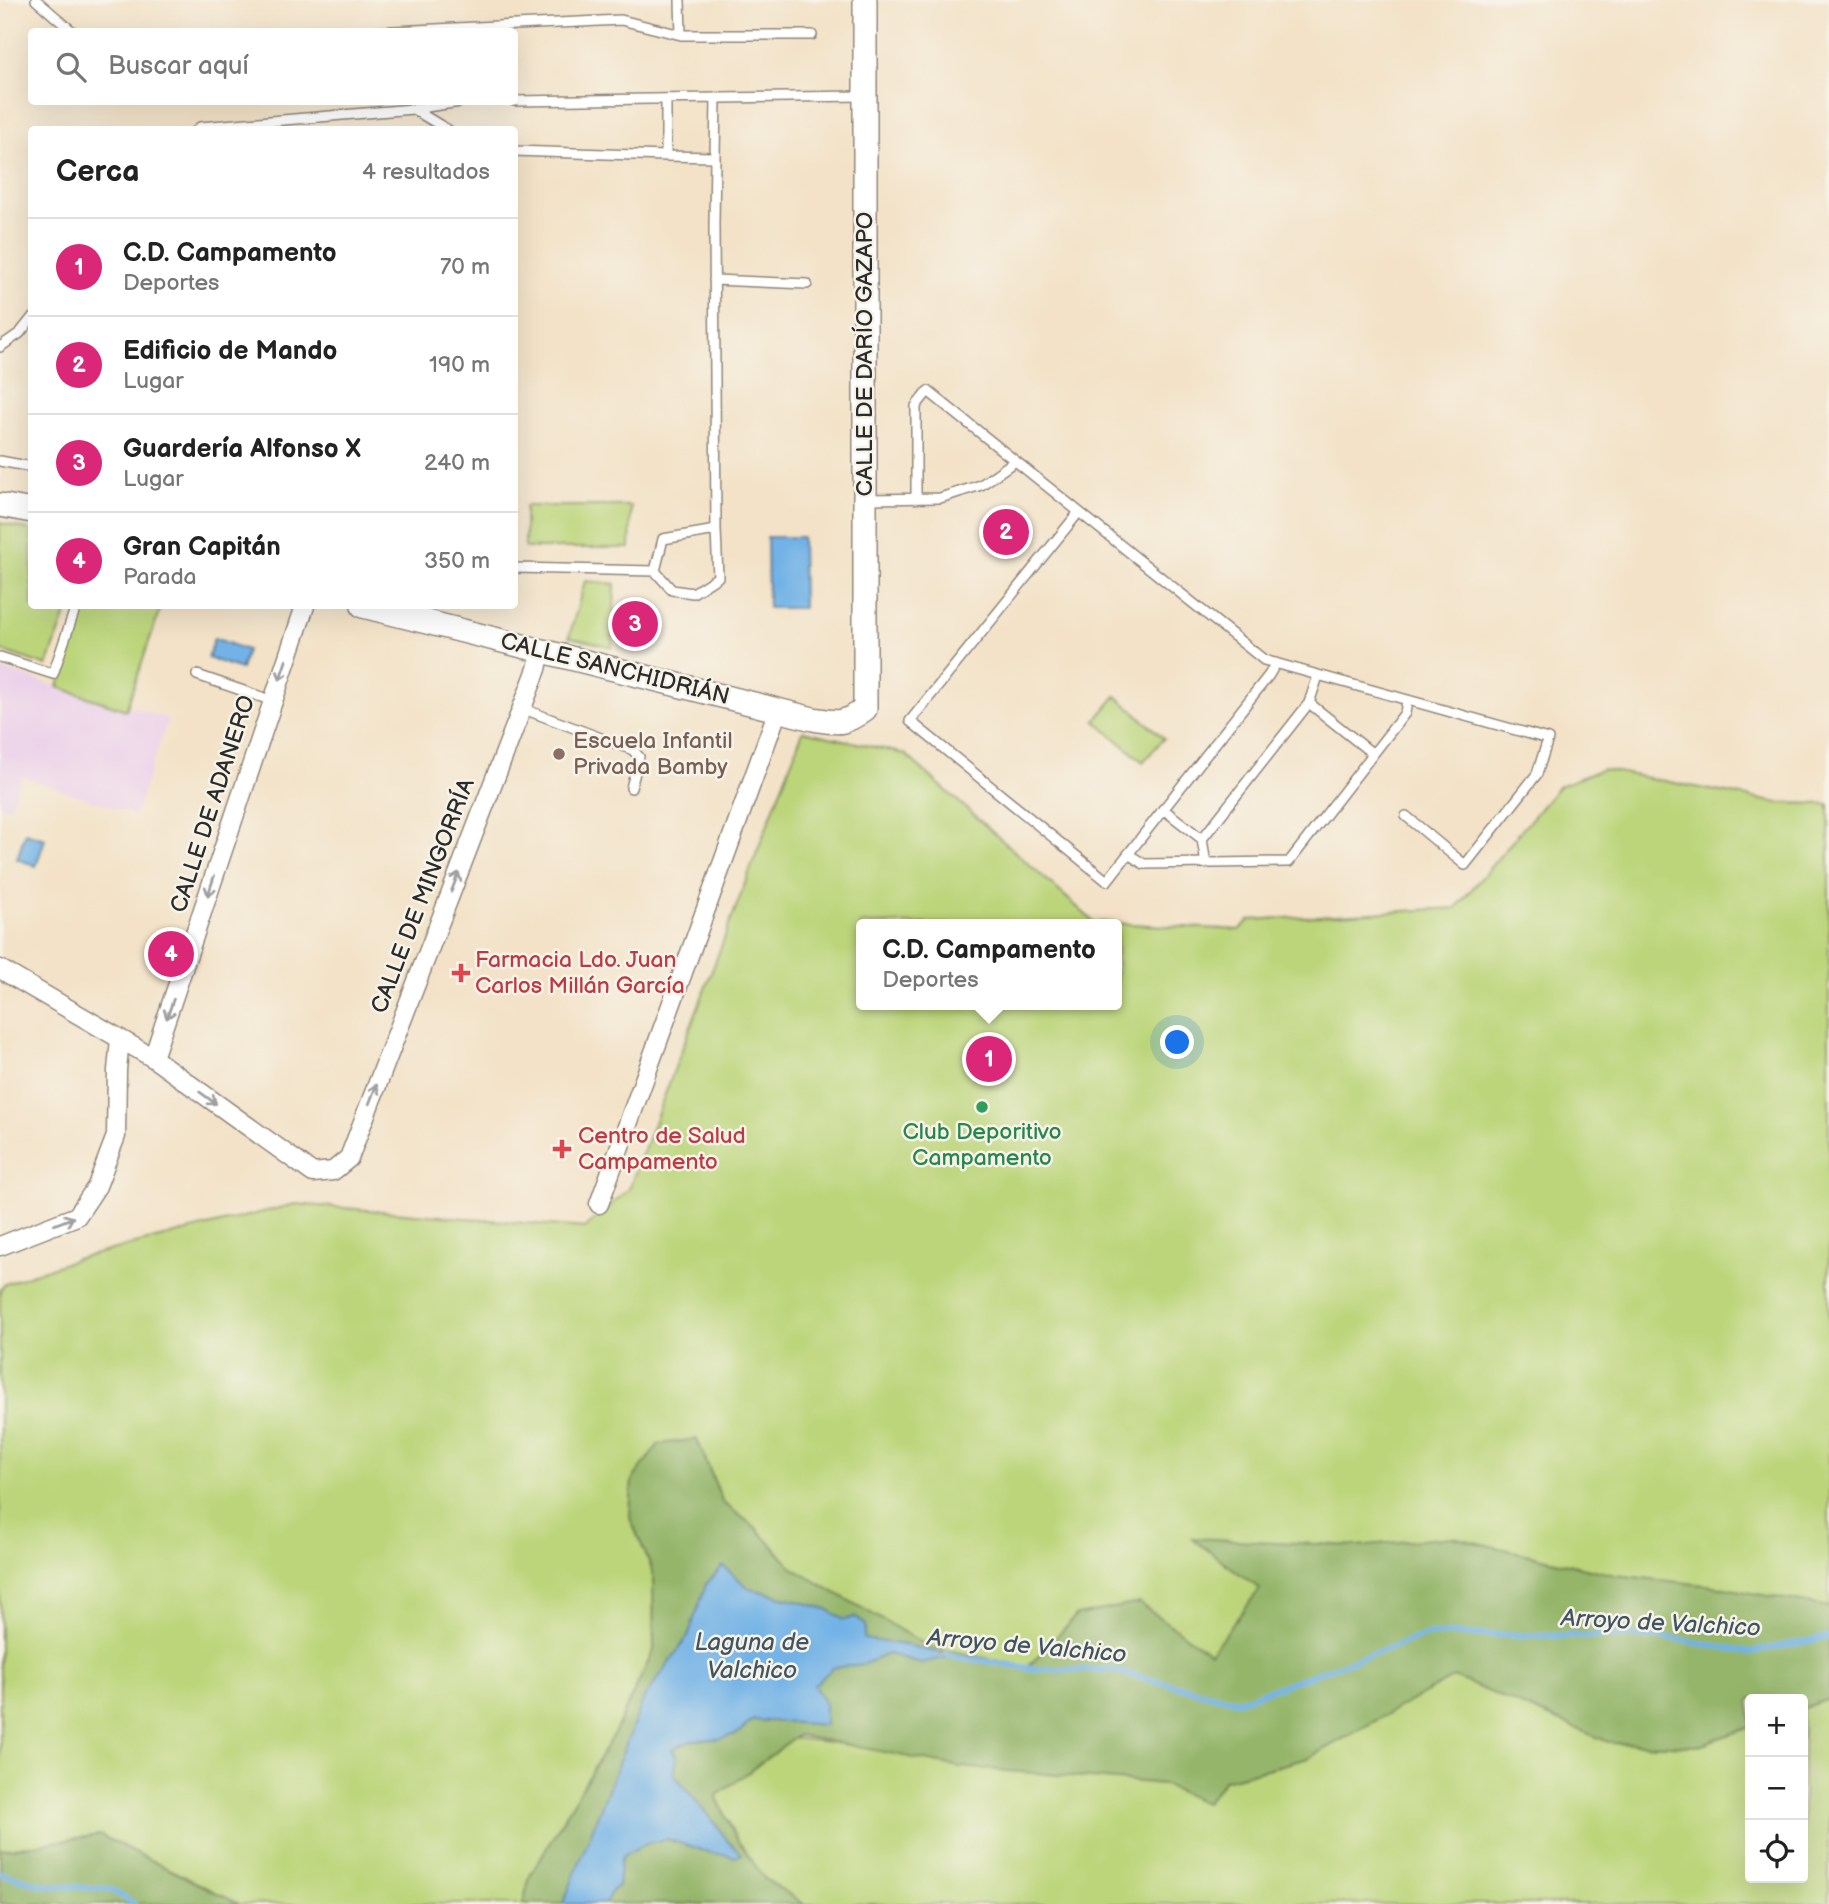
<!DOCTYPE html>
<html lang="es">
<head>
<meta charset="utf-8">
<style>
	:root { --surface:#fff; --page:#f6f6f6; --text:#222; --muted:#767676; --line:#e0e0e0; --accent:#db2777 }
	body { margin:0; font-family:"Balsamiq Sans",sans-serif; background:var(--page); color:var(--text) }
	.controls { position:absolute; right:21px; bottom:21px; display:grid; overflow:hidden; border-radius:7px; box-shadow:0 7px 28px #0002 }
	.controls button { width:63px; height:63px; display:grid; place-items:center; padding:0; border:0; border-bottom:2px solid var(--line); background:var(--surface); color:var(--text); font:35px sans-serif }
	.you { position:absolute; left:1178px; top:1043px; width:24px; height:24px; margin:-18px; border:5px solid #fff; border-radius:50%; background:#1a73e8; box-shadow:0 0 0 10px #1a73e833 }
	.badge { display:grid; place-items:center; width:46px; height:46px; border-radius:50%; background:var(--accent); color:#fff; font-size:23px; font-weight:700 }
	.pin { position:absolute; translate:-50% -50%; border:4px solid #fff; box-shadow:0 2px 7px #0006 }
	.popup { position:absolute; left:856px; top:919px; width:266px; height:91px; box-sizing:border-box; display:grid; place-content:center; border-radius:7px; background:var(--surface); filter:drop-shadow(0 2px 5px #0005); font-size:23px; white-space:nowrap; color:var(--muted) }
	.popup b { font-size:26px; color:var(--text) }
	.popup::after { content:''; position:absolute; left:50%; top:100%; margin-left:-14px; border:14px solid transparent; border-top-color:var(--surface) }
	.list { margin:0; padding:0; list-style:none }
	h2 { display:flex; justify-content:space-between; align-items:center; height:91px; margin:0; padding:0 28px; font-size:30px }
	h2 small { font-size:23px; font-weight:400; color:var(--muted) }
	.list li { display:grid; grid-template-columns:46px 1fr auto; gap:21px; align-items:center; box-sizing:border-box; height:98px; padding:0 28px; border-top:2px solid var(--line) }
	.list b { display:block; font-size:26px; white-space:nowrap }
	.list p { margin:0; font-size:23px; white-space:nowrap; color:var(--muted) }
	.list em { font-size:23px; font-style:normal; color:var(--muted) }
	.icon { flex:none; width:38px; height:38px; fill:none; stroke:currentColor; stroke-width:2; stroke-linecap:round; stroke-linejoin:round }
	.map { position:relative; flex:none; width:1829px; height:1904px; overflow:hidden }
	.search { position:absolute; background:var(--surface); box-shadow:0 7px 28px #0002; left:28px; top:28px; width:490px; height:77px; display:flex; align-items:center; gap:18px; box-sizing:border-box; padding:0 24px; border-radius:7px; color:var(--muted); font-size:26px }
	.panel { position:absolute; background:var(--surface); box-shadow:0 7px 28px #0002; left:28px; top:126px; width:490px; height:483px; border-radius:7px }
	.map>svg:first-child { display:block }
	.built { fill:#ecd1ea }
	.green { fill:#bcd57a; stroke:#748052; stroke-width:2; fill-rule:evenodd }
	.forest { fill:#95b66a; stroke:#60704a; stroke-width:2 }
	.water { fill:#72b2e6; stroke:#4e6e88; stroke-width:2 }
	.lines { fill:none; stroke-linecap:round; stroke-linejoin:round }
	.stream { stroke:#72b2e6; stroke-width:6 }
	.service-casing { stroke:#8f8679; stroke-width:12 }
	.minor-casing { stroke:#8f8679; stroke-width:21 }
	.tertiary-casing { stroke:#8f8679; stroke-width:26 }
	.service { stroke:#fff; stroke-width:9 }
	.minor { stroke:#fff; stroke-width:18 }
	.tertiary { stroke:#fff; stroke-width:23 }
	.oneway { stroke:#a0a0a0 }
	.education-dot { fill:#8d6e63; stroke:#f7f3e8; stroke-width:2.5 }
	.health-dot { fill:#e0444e; stroke:#f7f3e8; stroke-width:2.5 }
	.leisure-dot { fill:#2e9e5b; stroke:#f7f3e8; stroke-width:2.5 }
	.labels { text-anchor:middle; dominant-baseline:central; stroke-width:5; stroke-linejoin:round; paint-order:stroke }
	.street-label { font-size:23px; fill:#2b2b2b; stroke:#f7f3e8 }
	.education-label { font-size:23px; fill:#785e54; stroke:#f7f3e8; text-anchor:start }
	.health-label { font-size:23px; fill:#be3a42; stroke:#f7f3e8; text-anchor:start }
	.leisure-label { font-size:23px; fill:#27864d; stroke:#f7f3e8 }
	.water-label { font-size:24px; font-style:italic; fill:#405463; stroke:#f7f3e8 }
</style>
</head>
<body>
<div class="map">
<svg width="1829" height="1904" viewBox="0 0 1829 1904">
	<rect width="100%" height="100%" fill="#f7f3e8"/>
	<filter id="ink" filterUnits="userSpaceOnUse"><feTurbulence type="fractalNoise" baseFrequency=".0143" numOctaves="2"/><feDisplacementMap in="SourceGraphic" scale="14" xChannelSelector="R" yChannelSelector="G"/><feConvolveMatrix kernelMatrix="1 2 1 2 8 2 1 2 1" color-interpolation-filters="sRGB"/></filter>
	<filter id="wash" filterUnits="userSpaceOnUse"><feTurbulence type="fractalNoise" baseFrequency=".00686" numOctaves="4" result="noise"/><feDisplacementMap in="SourceGraphic" scale="28" xChannelSelector="R" yChannelSelector="G"/><feGaussianBlur stdDeviation="1.57" result="paint"/><feColorMatrix in="noise" values="0 0 0 0 0 0 0 0 0 0 0 0 0 0 0 0 0 1.4 0 .05"/><feComposite in="paint" operator="in"/></filter>
	<g filter="url(#wash)">
		<rect width="100%" height="100%" fill="#f3e2c7"/>
		<!-- built -->
		<path class="built" d="M 85,606 L 161,606 L 127,705 L 168,719 L 135,815 L 21,776 L 10,808 L 0,805 L 0,668 L 58,687 Z"/>
		<!-- green -->
		<path class="green" d="M 525,506 L 631,506 L 630,548 L 525,548 Z
			M 0,523 L 31,530 L 32,606 L 69,606 L 47,666 L 0,650 Z
			M 585,581 L 615,584 L 612,647 L 569,637 Z
			M 85,606 L 161,606 L 126,710 L 58,687 Z
			M 1116,696 L 1164,738 L 1143,762 L 1095,721 Z
			M 803,731 L 905,754 L 1094,922 L 1239,930 L 1250,920 L 1456,908 L 1559,786 L 1602,769 L 1778,803 L 1829,804 L 1829,1607 L 1713,1586 L 1615,1575 L 1453,1537 L 1358,1546 L 1193,1539 L 1260,1589 L 1210,1654 L 1077,1615 L 1028,1667 L 928,1646 L 794,1569 L 755,1527 L 723,1503 L 697,1439 L 632,1480 L 630,1518 L 653,1571 L 654,1650 L 616,1730 L 530,1876 L 523,1904 L 239,1904 L 100,1835 L 0,1850 L 0,1290 L 5,1284 L 76,1259 L 295,1204 L 585,1228 L 629,1189 ZM 861,924 L 1117,924 L 1117,1005 L 861,1005 Z
			M 1454,1677 L 1611,1743 L 1696,1746 L 1750,1727 L 1750,1878 L 1803,1878 L 1803,1708 L 1829,1699 L 1829,1904 L 804,1904 L 765,1879 L 736,1838 L 716,1796 L 794,1738 L 1163,1784 L 1205,1803 L 1224,1780 L 1308,1758 Z"/>
		<!-- forest -->
		<path class="forest" d="M 697,1439 L 723,1503 L 755,1527 L 794,1569 L 928,1646 L 1028,1667 L 1077,1615 L 1139,1603 L 1210,1653 L 1260,1589 L 1192,1538 L 1358,1546 L 1452,1537 L 1615,1575 L 1713,1586 L 1829,1607 L 1829,1699 L 1803,1708 L 1803,1699 L 1750,1699 L 1750,1727 L 1696,1746 L 1611,1743 L 1454,1677 L 1308,1758 L 1224,1780 L 1205,1803 L 1163,1784 L 960,1767 L 798,1735 L 716,1796 L 736,1838 L 765,1879 L 804,1904 L 523,1904 L 530,1876 L 616,1730 L 654,1650 L 653,1571 L 630,1518 L 632,1480 L 659,1444 Z
			M 99,1835 L 100,1835 L 239,1904 L 0,1904 L 0,1850 Z"/>
		<!-- water -->
		<path class="water" d="M 767,537 L 802,537 L 803,608 L 768,608 Z
			M 214,638 L 247,650 L 241,669 L 208,658 Z
			M 25,833 L 45,839 L 36,866 L 17,859 Z
			M 723,1566 L 749,1588 L 827,1609 L 844,1620 L 855,1617 L 866,1625 L 864,1639 L 906,1645 L 954,1656 L 921,1663 L 888,1654 L 864,1664 L 833,1668 L 814,1685 L 825,1704 L 825,1725 L 753,1720 L 737,1734 L 718,1739 L 693,1740 L 672,1749 L 677,1758 L 674,1774 L 718,1827 L 726,1839 L 741,1854 L 736,1857 L 708,1852 L 666,1839 L 648,1843 L 627,1853 L 621,1859 L 618,1886 L 612,1890 L 605,1904 L 563,1904 L 644,1698 L 688,1636 L 706,1584 Z"/>
		<g class="lines">
			<!-- stream -->
			<path class="stream" d="M 947,1655 L 1035,1669 L 1112,1670 L 1238,1701 L 1429,1634 L 1663,1637 L 1751,1652 L 1829,1637
				M 0,1873 L 42,1885 L 110,1889 L 134,1904"/>
		</g>
	</g>
	<g filter="url(#ink)">
		<g class="lines">
			<!-- service casing -->
			<g class="service-casing">
				<path id="service" d="M 36,0 L 73,32
					M 680,0 L 681,35
					M 373,32 L 621,20 L 681,35 L 812,35
					M 666,99 L 666,156 L 715,157 L 716,98
					M 514,101 L 863,96
					M 413,109 L 448,130
					M 197,130 L 200,127 L 413,109 L 460,102
					M 514,151 L 666,156
					M 714,280 L 807,284
					M 0,347 L 20,333 L 32,318
					M 0,461 L 32,467
					M 866,499 L 940,498 L 981,485 L 1015,461
					M 916,499 L 916,406 L 928,391 L 1264,660 L 1548,739 L 1537,774 L 1465,865 L 1406,816
					M 1079,512 L 910,721 L 1107,881 L 1269,675 L 1276,663
					M 514,568 L 655,571 L 663,539 L 716,530 L 714,224 L 715,157
					M 655,571 L 672,590 L 693,593 L 718,577 L 716,530
					M 0,657 L 53,674 L 76,606
					M 197,675 L 273,701
					M 1309,703 L 1373,754
					M 521,708 L 633,750 L 639,757 L 631,788
					M 1163,809 L 1202,839 L 1206,864
					M 1202,839 L 1309,703 L 1318,676
					M 1128,854 L 1144,864 L 1289,862 L 1405,713 L 1407,701"/>
			</g>
			<!-- minor casing -->
			<g class="minor-casing">
				<path id="minor" d="M 0,969 L 153,1058 L 313,1173 L 333,1171 L 349,1158 L 537,669 L 541,651
					M 153,1058 L 305,606
					M 599,1204 L 778,710
					M 0,1246 L 77,1216 L 97,1186 L 116,1136 L 117,1070 L 120,1039"/>
			</g>
			<!-- tertiary casing -->
			<g class="tertiary-casing">
				<path id="tertiary" d="M 0,505 L 32,511
					M 363,606 L 813,719 C 838,723 844,725 865,709 L 865,0"/>
			</g>
			<!-- service -->
			<use href="#service" class="service"/>
			<!-- minor -->
			<use href="#minor" class="minor"/>
			<!-- tertiary -->
			<use href="#tertiary" class="tertiary"/>
		</g>
		<!-- one-way arrows -->
		<defs><path id="oneway-shaft" d="M-6 0H5M1.5-3L5.5 0L1.5 3" fill="none" stroke-width="1.6" stroke-linecap="round" stroke-linejoin="round" transform="scale(1.75)"/></defs>
		<g class="oneway">
			<use href="#oneway-shaft" transform="translate(283 670) rotate(109)"/>
			<use href="#oneway-shaft" transform="translate(455 882) rotate(-69)"/>
			<use href="#oneway-shaft" transform="translate(211 886) rotate(108)"/>
			<use href="#oneway-shaft" transform="translate(170 1009) rotate(109)"/>
			<use href="#oneway-shaft" transform="translate(373 1094) rotate(-69)"/>
			<use href="#oneway-shaft" transform="translate(208 1098) rotate(36)"/>
			<use href="#oneway-shaft" transform="translate(64 1221) rotate(-21)"/>
		</g>
	</g>
	<!-- markers -->
	<circle class="education-dot" cx="559" cy="754" r="7"/>
	<g class="health-dot">
		<path d="M457.5 962.5h7v7h7v7h-7v7h-7v-7h-7v-7h7z"/>
		<path d="M558.5 1138.5h7v7h7v7h-7v7h-7v-7h-7v-7h7z"/>
	</g>
	<circle class="leisure-dot" cx="982" cy="1107" r="7"/>
	<g class="labels">
		<!-- street labels -->
		<g class="street-label">
			<text transform="translate(865 354) rotate(-90)">CALLE DE DARÍO GAZAPO</text>
			<text transform="translate(615 669) rotate(14)">CALLE SANCHIDRIÁN</text>
			<text transform="translate(213 804) rotate(-72)">CALLE DE ADANERO</text>
			<text transform="translate(423 896) rotate(-69)">CALLE DE MINGORRÍA</text>
		</g>
		<!-- education labels -->
		<g class="education-label">
			<text x="573" y="741">Escuela Infantil<tspan x="573" dy="26">Privada Bamby</tspan></text>
		</g>
		<!-- health labels -->
		<g class="health-label">
			<text x="475" y="960">Farmacia Ldo. Juan<tspan x="475" dy="26">Carlos Millán García</tspan></text>
			<text x="578" y="1136">Centro de Salud<tspan x="578" dy="26">Campamento</tspan></text>
		</g>
		<!-- leisure labels -->
		<g class="leisure-label">
			<text x="982" y="1132">Club Deporitivo<tspan x="982" dy="26">Campamento</tspan></text>
		</g>
		<!-- water labels -->
		<g class="water-label">
			<text transform="translate(1661 1623) rotate(3)">Arroyo de Valchico</text>
			<text x="752" y="1642">Laguna de<tspan x="752" dy="28">Valchico</tspan></text>
			<text transform="translate(1027 1646) rotate(5)">Arroyo de Valchico</text>
		</g>
	</g>
</svg>
<div class="controls">
<button>+</button>
<button>−</button>
<button><svg class="icon" aria-label="locate" viewBox="0 0 24 24"><circle cx="12" cy="12" r="6"/><path d="M12 2v4M12 18v4M2 12h4M18 12h4"/></svg></button>
</div>
<div class="you"></div>
<div class="pin badge" style="left:989px;top:1059px">1</div>
<div class="popup"><b>C.D. Campamento</b>Deportes</div>
<div class="pin badge" style="left:1006px;top:532px">2</div>
<div class="pin badge" style="left:635px;top:624px">3</div>
<div class="pin badge" style="left:171px;top:954px">4</div>
<div class="search"><svg class="icon" aria-label="search" viewBox="0 0 24 24"><circle cx="10" cy="10" r="6"/><path d="M15 15l6 6"/></svg>Buscar aquí</div>
<section class="panel">
<h2>Cerca<small>4 resultados</small></h2>
<ul class="list">
<li><span class="badge">1</span><div><b>C.D. Campamento</b><p>Deportes</p></div><em>70 m</em></li>
<li><span class="badge">2</span><div><b>Edificio de Mando</b><p>Lugar</p></div><em>190 m</em></li>
<li><span class="badge">3</span><div><b>Guardería Alfonso X</b><p>Lugar</p></div><em>240 m</em></li>
<li><span class="badge">4</span><div><b>Gran Capitán</b><p>Parada</p></div><em>350 m</em></li>
</ul>
</section>
</div>
</body>
</html>
